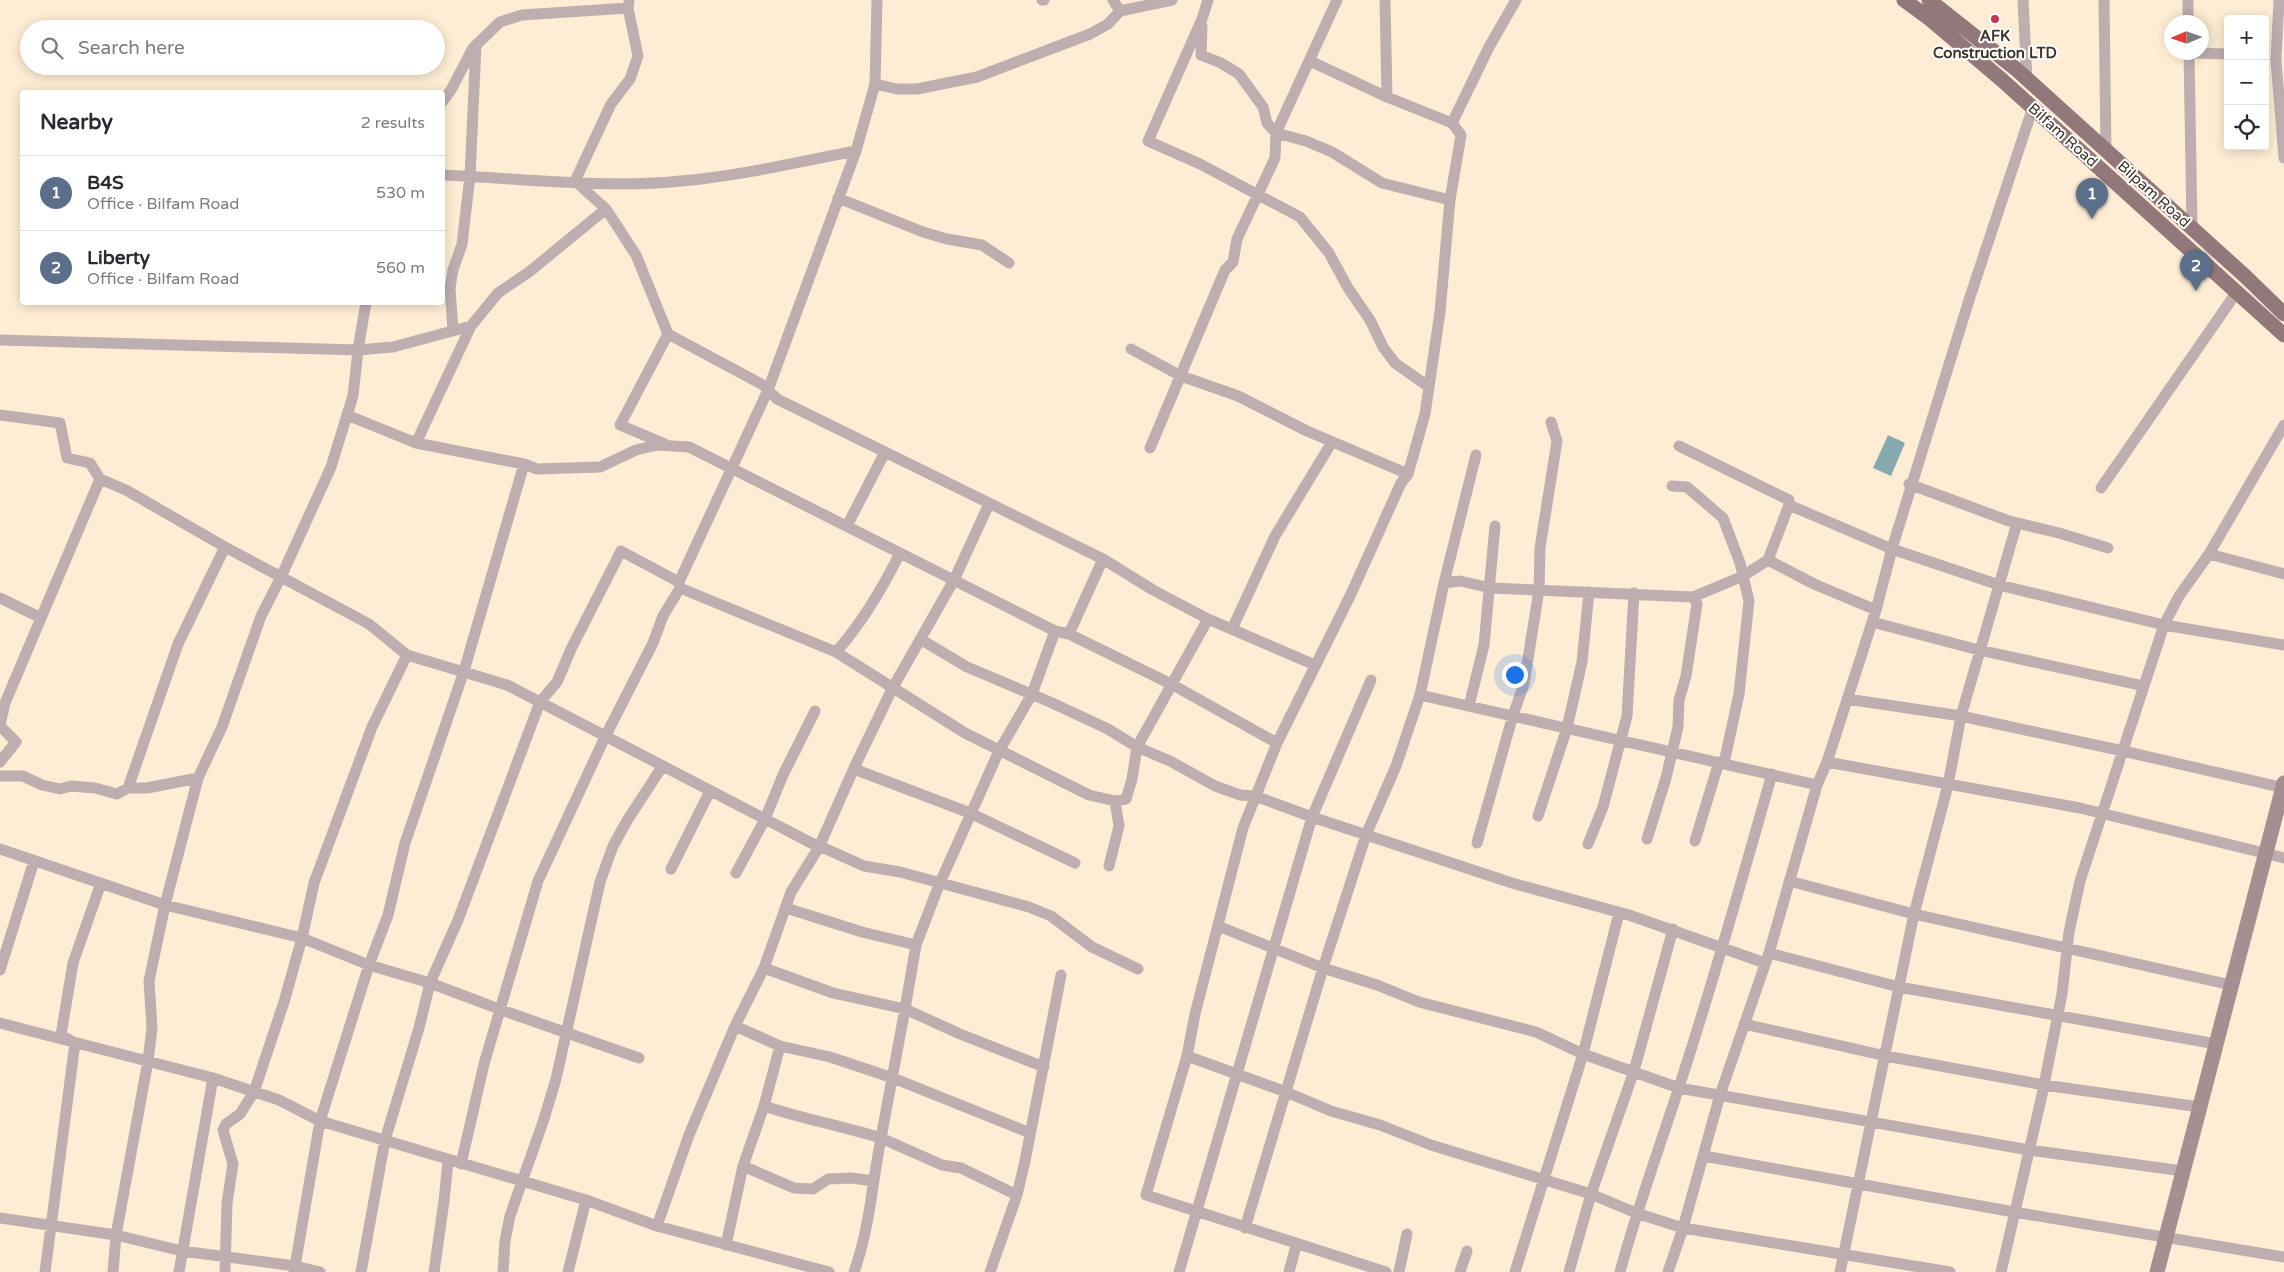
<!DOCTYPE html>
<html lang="en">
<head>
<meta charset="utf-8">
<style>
	:root { --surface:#fff; --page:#f2f2f3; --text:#2b2b33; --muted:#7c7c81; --line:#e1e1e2; --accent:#c83751 }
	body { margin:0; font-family:"Varela Round",sans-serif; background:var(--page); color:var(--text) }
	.controls { position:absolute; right:15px; top:15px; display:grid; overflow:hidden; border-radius:5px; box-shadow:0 2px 12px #0003 }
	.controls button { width:45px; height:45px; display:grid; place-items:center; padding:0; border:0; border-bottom:1px solid var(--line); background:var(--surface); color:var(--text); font:25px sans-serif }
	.compass { position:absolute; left:2164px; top:15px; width:45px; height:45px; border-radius:50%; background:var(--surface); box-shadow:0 2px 12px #0003; rotate:268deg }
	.you { position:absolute; left:1514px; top:674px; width:18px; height:18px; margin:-12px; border:4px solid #fff; border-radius:50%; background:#1a73e8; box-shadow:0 0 0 8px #1a73e833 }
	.badge { display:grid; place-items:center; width:32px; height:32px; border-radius:50%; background:var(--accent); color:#fff; font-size:16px; font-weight:700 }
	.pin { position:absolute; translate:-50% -41px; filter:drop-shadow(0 1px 2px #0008) }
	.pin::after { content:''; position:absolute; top:26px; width:18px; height:15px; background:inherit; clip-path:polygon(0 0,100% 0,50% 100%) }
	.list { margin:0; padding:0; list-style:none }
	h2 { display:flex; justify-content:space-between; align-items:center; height:65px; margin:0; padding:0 20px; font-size:21px }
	h2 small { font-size:16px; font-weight:400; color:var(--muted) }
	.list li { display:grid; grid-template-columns:32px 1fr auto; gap:15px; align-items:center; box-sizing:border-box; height:75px; padding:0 20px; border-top:1px solid var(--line) }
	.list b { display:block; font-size:19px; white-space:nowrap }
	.list p { margin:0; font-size:16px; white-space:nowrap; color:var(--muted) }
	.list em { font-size:16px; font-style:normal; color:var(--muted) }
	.icon { flex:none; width:28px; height:28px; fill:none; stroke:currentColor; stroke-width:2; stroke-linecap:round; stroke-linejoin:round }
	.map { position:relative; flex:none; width:2284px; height:1272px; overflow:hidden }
	.search { position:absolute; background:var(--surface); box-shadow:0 2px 12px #0003; left:20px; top:20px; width:425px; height:55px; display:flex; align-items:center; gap:12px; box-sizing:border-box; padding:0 18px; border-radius:28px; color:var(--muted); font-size:19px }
	.panel { position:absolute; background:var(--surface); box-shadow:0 2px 12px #0003; left:20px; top:90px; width:425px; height:215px; border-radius:5px }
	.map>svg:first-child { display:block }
	.water { fill:#85a9af }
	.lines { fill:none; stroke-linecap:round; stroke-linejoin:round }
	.minor { stroke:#beaeb0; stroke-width:11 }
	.secondary { stroke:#a58f91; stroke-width:15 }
	.primary { stroke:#93787b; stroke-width:15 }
	.poi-dot { fill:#c83751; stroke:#fff; stroke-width:2 }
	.labels { text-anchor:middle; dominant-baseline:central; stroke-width:4; stroke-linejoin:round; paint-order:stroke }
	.poi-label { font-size:15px; font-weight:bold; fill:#3c3427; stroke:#fff }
	.street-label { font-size:15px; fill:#3c3427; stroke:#fff }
</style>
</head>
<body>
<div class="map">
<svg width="2284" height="1272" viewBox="0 0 2284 1272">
	<rect width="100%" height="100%" fill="#feedd4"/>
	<!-- water -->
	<path class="water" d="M 1888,435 L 1905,443 L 1891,476 L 1873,468 Z"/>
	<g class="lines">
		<!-- minor -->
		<path class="minor" d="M 1042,0 L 1044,0
			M 1113,0 L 1120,11
			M 1208,0 L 1202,19 L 1148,141 L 1200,164 L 1300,217 L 1329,253 L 1348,288 L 1370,320 L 1383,347 L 1395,363 L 1429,387
			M 1337,0 L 1276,133 L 1306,141 L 1332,152 L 1382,183 L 1450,200
			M 1385,0 L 1387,97
			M 2023,0 L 2027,80
			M 2104,0 L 2106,151
			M 2188,0 L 2188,22
			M 2279,0 L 2276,60 L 2284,158
			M 628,8 L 638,56 L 630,79 L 611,104 L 575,181 L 606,209 L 636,255 L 668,334 L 763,385 L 777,399 L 1103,559 L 1153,590 L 1208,619 L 1315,665
			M 2189,52 L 2192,227
			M 2189,53 L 2228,54
			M 1310,61 L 1387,97 L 1452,123 L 1461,135 L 1450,200 L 1440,312 L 1425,414 L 1408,474 L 1401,483 L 1351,594 L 1277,743 L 1243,828 L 1195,1014 L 1187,1056 L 1146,1195 L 1386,1272
			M 875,84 L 897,89 L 917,89 L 977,77 L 1090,34 L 1108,24 L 1120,11 L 1172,0
			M 442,102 L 451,90 L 473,48 L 500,22 L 522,15 L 628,8 L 629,2
			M 1452,123 L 1489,47 L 1516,0
			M 442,175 C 519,178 606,189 681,181 C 740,176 798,162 856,151
			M 838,198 L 923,232 L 947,239 L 982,245 L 1009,263
			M 471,326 L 498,293 L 529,272 L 606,209
			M 453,331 L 450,288 L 453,270 L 462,244 L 470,176 L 476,45
			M 0,340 L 358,350 L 353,396 L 347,415
			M 1131,349 L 1181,376 L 1238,396 L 1307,431 L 1408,474
			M 0,415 L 60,423 L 67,458 L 90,463 L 100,479 L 126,490 L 225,547 L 369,624 L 407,655 L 507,685 L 819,847
			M 416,443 L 524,464 L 537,469 L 600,467 L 636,450 L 657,445 L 689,447 L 1055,631 L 1069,634 L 1173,685 L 1277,743
			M 665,444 L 620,425 L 668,334
			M 1679,446 L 1789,500 L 1789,505 L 1892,549 L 1999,585 L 2164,625 L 2284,645
			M 1150,448 L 1225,270 L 1233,262 L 1237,239 L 1275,158 L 1276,133 L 1267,123 L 1263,107 L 1239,74 L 1221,63 L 1201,55 L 1202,26
			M 1909,484 L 2009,521 L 2059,533 L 2108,548
			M 1672,486 L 1687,487 L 1723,518 L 1740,563 L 1749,601 L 1739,694 L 1724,763
			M 2101,488 L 2236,293
			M 847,526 L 885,452
			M 2209,554 L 2284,574
			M 1890,555 L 1969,300 L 2033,107
			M 1768,560 L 1814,584 L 1876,610
			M 679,582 L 768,390 L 856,151 L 875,84 L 877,0
			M 1444,583 L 1460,581 L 1491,588 L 1693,597 L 1743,576 L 1768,560 L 1789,505
			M 0,598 L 41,618 L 5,703 L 0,725
			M 41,618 L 100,479
			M 1872,622 L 1979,650 L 2144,686
			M 1232,629 L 1275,536 L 1332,442
			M 1069,634 L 1103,559
			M 920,639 L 967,667 L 1050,702 L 1108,729 L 1137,747 L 1208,619
			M 836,652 C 862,623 881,591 899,555
			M 1420,695 L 1817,785
			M 1847,699 L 1961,716 L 2123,751 L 2284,788
			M 1469,706 L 1484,645 L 1495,526
			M 0,726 L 16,742 L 0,762
			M 1827,762 L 2080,808 L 2284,858
			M 854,769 L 970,813 L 1075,863
			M 0,776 L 23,776 L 42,785 L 60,789 L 71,786 L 95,788 L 117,794 L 128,788 L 147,788 L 198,778
			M 128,788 L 178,644 L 225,547
			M 1538,816 L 1567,728 L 1582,662 L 1589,592
			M 1647,839 L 1666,778 L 1678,727 L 1679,700 L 1686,676 L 1697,604 L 1693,597
			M 1695,841 L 1719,762
			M 1477,843 L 1513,715 L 1524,684 L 1539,590 L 1540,548 L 1557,441 L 1551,422
			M 815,844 L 864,866 L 900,872 L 1029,907 L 1051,916 L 1092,947 L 1138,969
			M 1588,844 L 1603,807 L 1627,716 L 1634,593
			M 0,849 L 165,905 L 302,938 L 369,965 L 430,983 L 510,1013 L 639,1058
			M 1109,866 L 1119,826 L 1115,801
			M 671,869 L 710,791
			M 736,873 L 765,819 L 783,775 L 815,711
			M 1789,881 L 1914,914 L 2231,985
			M 786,908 L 862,932 L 916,945
			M 1218,926 L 1323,968 L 1377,985 L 1419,1002 L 1536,1032 L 1583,1054 L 1679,1088 L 2029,1150 L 2183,1171
			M 1769,953 L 1899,987 L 2216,1044
			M 764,968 L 833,993 L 905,1009 L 881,1138 L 942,1165 L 961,1168 L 1017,1195 L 990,1272
			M 0,970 L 34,861
			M 0,1023 L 213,1078 L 279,1100 L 320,1121 L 586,1200 L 657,1226 L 829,1272
			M 1744,1024 L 1886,1056 L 2044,1085 L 2200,1107
			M 780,1046 L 830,1057 L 893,1078 L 1030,1133
			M 1187,1056 L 1286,1092 L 1331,1111 L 1380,1125 L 1431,1145 L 1591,1194 L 1636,1213 L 1683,1228 L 1950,1272
			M 1044,1067 L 960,1034 L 905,1009 L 916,945 L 939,885 L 999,751 L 1032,694 L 1055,631
			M 764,1106 C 803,1119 842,1126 881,1138 C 872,1184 870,1227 854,1272
			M 1704,1156 L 2014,1212 L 2284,1257
			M 461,1164 L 484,1064 L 538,881 L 605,737 L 653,643 L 663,616 L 680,588
			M 743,1166 L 794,1188 L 813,1189 L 828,1179 L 851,1178 L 874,1181
			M 1017,1195 L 1025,1161 L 1061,975
			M 0,1218 L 116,1235 L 182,1251 L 295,1266 L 320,1272
			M 657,1226 L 689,1135 L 735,1026 L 764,968 L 791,892 L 819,847 L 855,766 L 892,689 L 954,580 L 989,504
			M 1245,1228 L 1323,968 L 1366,835 L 1396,766 L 1420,695 L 1444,583 L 1476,455
			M 726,1245 L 743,1166 L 764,1106 L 780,1046 L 735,1026
			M 45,1272 L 75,1043 L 61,1035 L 73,963 L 101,883
			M 113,1272 L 116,1235 L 148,1061 L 152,1028 L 149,981 L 165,905 L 198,778 L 222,727 L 261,616 L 281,577 L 331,467 L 347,415 L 416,443 L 471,326 L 393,347 L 358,350 L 366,302
			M 179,1272 L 213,1078
			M 225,1272 L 227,1203 L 233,1164 L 223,1130 L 226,1124 L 240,1114 L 254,1092 L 284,1002 L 302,938 L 314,883 L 372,727 L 407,655
			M 294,1272 L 320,1121 L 369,965 L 388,915 L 405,843 L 464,671 L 524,464
			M 361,1272 L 385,1140 L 419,1028 L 430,983 L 458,920 L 540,702 L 557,682 L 571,649 L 621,551 L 679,582 L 680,588 L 836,652 L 965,733 L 1089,795 L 1115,801 L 1126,799 L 1132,779 L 1137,747 L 1170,761 L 1215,786 L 1240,795 L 1255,796 L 1312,817 L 1512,883 L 1629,915 L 1765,963
			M 434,1272 L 444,1201 L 448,1161
			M 503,1272 L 505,1241 L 510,1216 L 544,1119 L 556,1079 L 600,882 L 613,846 L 628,819 L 662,767
			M 568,1272 L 586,1200
			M 1179,1272 L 1312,817 L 1371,680
			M 1289,1272 L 1296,1246
			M 1399,1272 L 1407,1234
			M 1460,1272 L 1467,1251
			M 1515,1272 L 1583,1054 L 1619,913
			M 1569,1272 L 1591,1194 L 1634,1071 L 1673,929
			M 1620,1272 C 1637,1209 1659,1149 1679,1087 C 1713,984 1742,879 1772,774
			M 1668,1272 L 1683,1228 L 1720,1095 L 1769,953 L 1817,785 L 1827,762 L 1876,610 L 1892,549
			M 1840,1272 L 1914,914 L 1948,785 L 1961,716 L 2017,523
			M 2001,1272 L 2042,1095 L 2062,994 L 2069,932 L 2080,881 L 2164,625 L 2179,596 L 2209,554 L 2284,425"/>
		<!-- secondary -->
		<path class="secondary" d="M 2157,1272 L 2284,783"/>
		<!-- primary -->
		<path class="primary" d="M 1904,0 L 1930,19 L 2002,80 L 2284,335
			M 1929,0 L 2016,69 L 2246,277 L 2284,314"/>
	</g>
	<!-- markers -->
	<circle class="poi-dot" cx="1995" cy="19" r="5"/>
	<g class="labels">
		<!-- poi labels -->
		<g class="poi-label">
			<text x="1995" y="36">AFK<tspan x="1995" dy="17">Construction LTD</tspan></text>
		</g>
		<!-- street labels -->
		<g class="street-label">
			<text transform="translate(2063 135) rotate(42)">Bilfam Road</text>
			<text transform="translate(2154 194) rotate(42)">Bilpam Road</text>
		</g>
	</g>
</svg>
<div class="controls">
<button>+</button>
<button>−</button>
<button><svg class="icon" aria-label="locate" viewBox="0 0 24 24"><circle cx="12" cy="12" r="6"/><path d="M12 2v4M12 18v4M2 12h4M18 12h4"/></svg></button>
</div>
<svg class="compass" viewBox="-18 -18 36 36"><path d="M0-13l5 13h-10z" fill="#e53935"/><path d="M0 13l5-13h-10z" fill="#7c7c81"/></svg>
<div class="you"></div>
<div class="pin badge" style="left:2092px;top:219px;background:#5c6f8a">1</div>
<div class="pin badge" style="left:2196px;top:291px;background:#5c6f8a">2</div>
<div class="search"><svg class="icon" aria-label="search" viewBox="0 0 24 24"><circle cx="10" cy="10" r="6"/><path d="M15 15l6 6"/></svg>Search here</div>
<section class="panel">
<h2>Nearby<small>2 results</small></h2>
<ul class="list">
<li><span class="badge" style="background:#5c6f8a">1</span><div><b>B4S</b><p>Office · Bilfam Road</p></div><em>530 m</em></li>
<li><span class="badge" style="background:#5c6f8a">2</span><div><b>Liberty</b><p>Office · Bilfam Road</p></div><em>560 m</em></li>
</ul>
</section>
</div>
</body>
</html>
